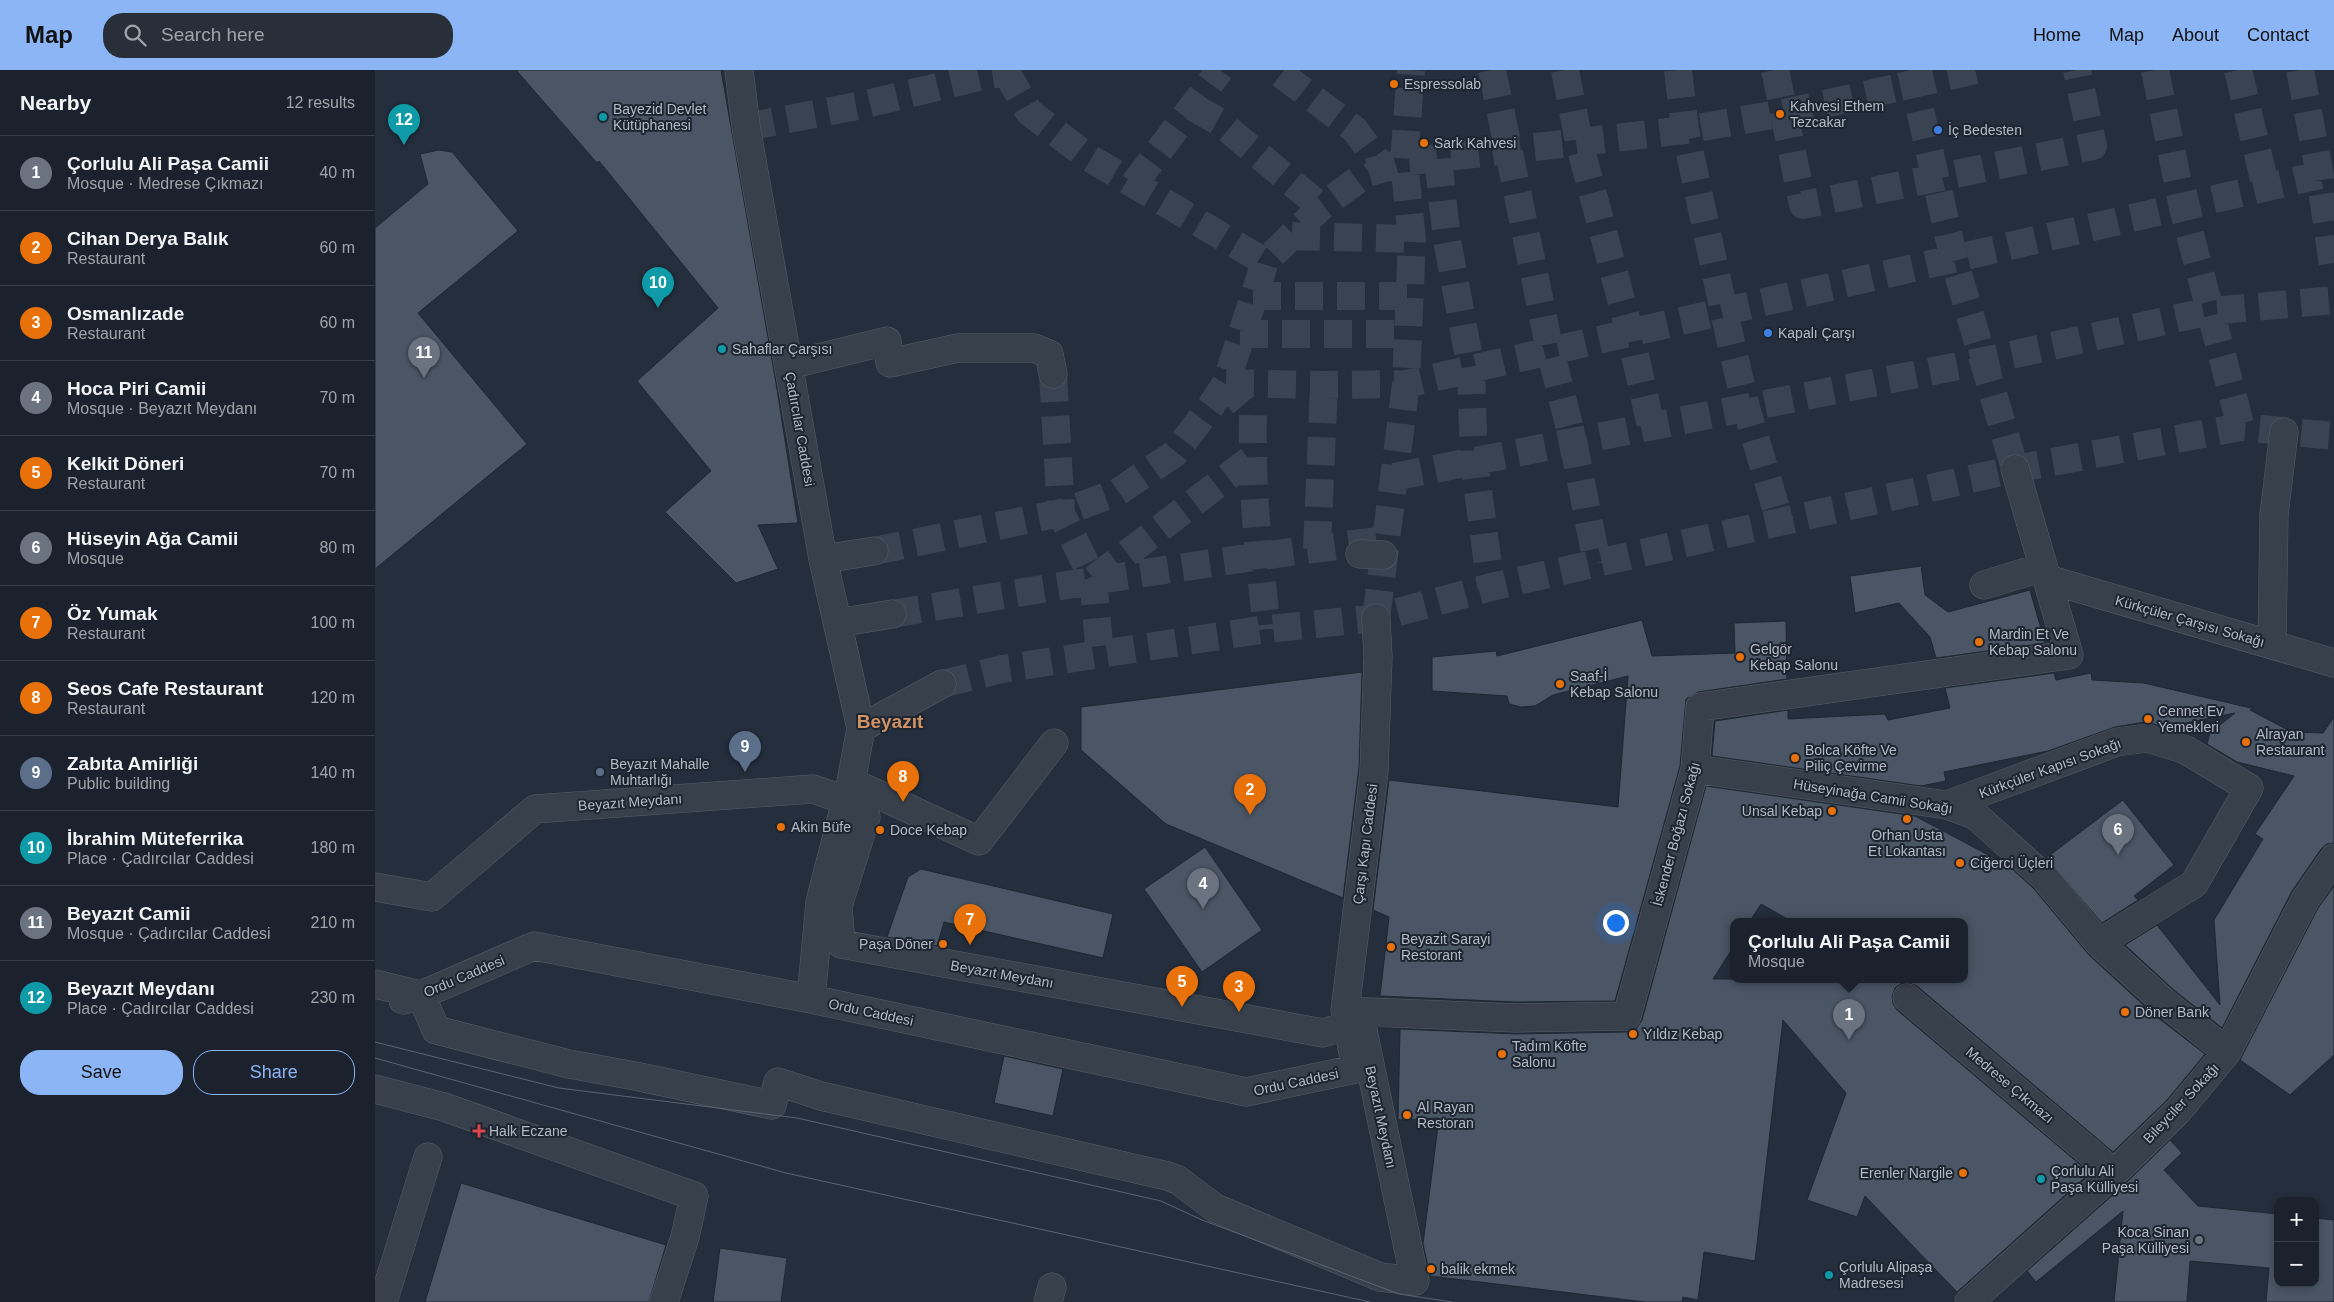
<!DOCTYPE html>
<html lang="en">
<head>
<meta charset="utf-8">
<style>
	:root { --surface:#1b222d; --page:#282f39; --text:#f1f3f6; --muted:#a0a4aa; --line:#393f49; --accent:#8bb5f5 }
	body { margin:0; font-family:Arial,sans-serif; background:var(--page); color:var(--text) }
	.controls { position:absolute; right:15px; bottom:15px; display:grid; overflow:hidden; border-radius:10px; box-shadow:0 2px 8px #0003 }
	.controls button { width:45px; height:45px; display:grid; place-items:center; padding:0; border:0; border-bottom:1px solid var(--line); background:var(--surface); color:var(--text); font:25px sans-serif }
	.you { position:absolute; left:1240px; top:852px; width:18px; height:18px; margin:-12px; border:4px solid #fff; border-radius:50%; background:#1a73e8; box-shadow:0 0 0 8px #1a73e833 }
	.badge { display:grid; place-items:center; width:32px; height:32px; border-radius:50%; background:var(--accent); color:#fff; font-size:16px; font-weight:700 }
	.pin { position:absolute; translate:-50% -41px; filter:drop-shadow(0 1px 2px #0008) }
	.pin::after { content:''; position:absolute; top:26px; width:18px; height:15px; background:inherit; clip-path:polygon(0 0,100% 0,50% 100%) }
	.popup { position:absolute; left:1355px; top:848px; width:238px; height:65px; box-sizing:border-box; display:grid; place-content:center; border-radius:10px; background:var(--surface); filter:drop-shadow(0 1px 4px #0005); font-size:16px; white-space:nowrap; color:var(--muted) }
	.popup b { font-size:19px; color:var(--text) }
	.popup::after { content:''; position:absolute; left:50%; top:100%; margin-left:-10px; border:10px solid transparent; border-top-color:var(--surface) }
	.list { margin:0; padding:0; list-style:none }
	h2 { display:flex; justify-content:space-between; align-items:center; height:65px; margin:0; padding:0 20px; font-size:21px }
	h2 small { font-size:16px; font-weight:400; color:var(--muted) }
	.list li { display:grid; grid-template-columns:32px 1fr auto; gap:15px; align-items:center; box-sizing:border-box; height:75px; padding:0 20px; border-top:1px solid var(--line) }
	.list b { display:block; font-size:19px; white-space:nowrap }
	.list p { margin:0; font-size:16px; white-space:nowrap; color:var(--muted) }
	.list em { font-size:16px; font-style:normal; color:var(--muted) }
	.actions { display:flex; gap:10px; padding:15px 20px }
	.actions a { flex:1; padding:11px 0; border:1px solid var(--accent); border-radius:20px; text-align:center; font-size:18px; color:var(--accent) }
	.actions .main { background:var(--accent); color:#111 }
	.icon { flex:none; width:28px; height:28px; fill:none; stroke:currentColor; stroke-width:2; stroke-linecap:round; stroke-linejoin:round }
	.map { position:relative; flex:none; width:1959px; height:1232px; overflow:hidden }
	header { display:flex; align-items:center; gap:30px; box-sizing:border-box; height:70px; padding:0 25px; background:var(--accent); color:#111 }
	header strong { font-size:24px }
	nav { display:flex; gap:28px; margin-inline-start:auto; font-size:18px }
	.search { width:350px; height:45px; background:var(--page); display:flex; align-items:center; gap:12px; box-sizing:border-box; padding:0 18px; border-radius:20px; color:var(--muted); font-size:19px }
	main { display:flex }
	aside { flex:1; background:var(--surface) }
	.map>svg:first-child { display:block }
	.building { fill:#4a5565; stroke:#1f2733; fill-rule:evenodd }
	.lines { fill:none; stroke-linecap:round; stroke-linejoin:round }
	.pedestrian-tunnel { stroke:#394351; stroke-width:28; stroke-dasharray:28 14; stroke-linecap:butt }
	.pedestrian-casing { stroke:#565e6a; stroke-width:29 }
	.minor-casing { stroke:#565e6a; stroke-width:29 }
	.pedestrian { stroke:#38404c; stroke-width:28 }
	.minor { stroke:#38404c; stroke-width:28 }
	.tram { stroke:#5a6473; stroke-width:1 }
	.food-dot { fill:#e8710a; stroke:#1d2531; stroke-width:2 }
	.culture-dot { fill:#0f9aa8; stroke:#1d2531; stroke-width:2 }
	.shop-dot { fill:#3f7fe0; stroke:#1d2531; stroke-width:2 }
	.service-dot { fill:#5c6f8a; stroke:#1d2531; stroke-width:2 }
	.health-dot { fill:#e0444e; stroke:#1d2531; stroke-width:2 }
	.worship-dot { fill:#6b7280; stroke:#1d2531; stroke-width:2 }
	.labels { text-anchor:middle; dominant-baseline:central; stroke-width:4; stroke-linejoin:round; paint-order:stroke }
	.poi-label { font-size:14px; fill:#b3bbc7; stroke:#1d2531; text-anchor:start }
	.street-label { font-size:14px; fill:#b3bbc7; stroke:#1d2531 }
	.district-label { font-size:19px; font-weight:bold; fill:#d19364; stroke:#1d2531 }
</style>
</head>
<body>
<header>
<strong>Map</strong>
<div class="search"><svg class="icon" aria-label="search" viewBox="0 0 24 24"><circle cx="10" cy="10" r="6"/><path d="M15 15l6 6"/></svg>Search here</div>
<nav><a>Home</a><a>Map</a><a>About</a><a>Contact</a></nav>
</header>
<main>
<aside>
<h2>Nearby<small>12 results</small></h2>
<ul class="list">
<li><span class="badge" style="background:#6b7280">1</span><div><b>Çorlulu Ali Paşa Camii</b><p>Mosque · Medrese Çıkmazı</p></div><em>40 m</em></li>
<li><span class="badge" style="background:#e8710a">2</span><div><b>Cihan Derya Balık</b><p>Restaurant</p></div><em>60 m</em></li>
<li><span class="badge" style="background:#e8710a">3</span><div><b>Osmanlızade</b><p>Restaurant</p></div><em>60 m</em></li>
<li><span class="badge" style="background:#6b7280">4</span><div><b>Hoca Piri Camii</b><p>Mosque · Beyazıt Meydanı</p></div><em>70 m</em></li>
<li><span class="badge" style="background:#e8710a">5</span><div><b>Kelkit Döneri</b><p>Restaurant</p></div><em>70 m</em></li>
<li><span class="badge" style="background:#6b7280">6</span><div><b>Hüseyin Ağa Camii</b><p>Mosque</p></div><em>80 m</em></li>
<li><span class="badge" style="background:#e8710a">7</span><div><b>Öz Yumak</b><p>Restaurant</p></div><em>100 m</em></li>
<li><span class="badge" style="background:#e8710a">8</span><div><b>Seos Cafe Restaurant</b><p>Restaurant</p></div><em>120 m</em></li>
<li><span class="badge" style="background:#5c6f8a">9</span><div><b>Zabıta Amirliği</b><p>Public building</p></div><em>140 m</em></li>
<li><span class="badge" style="background:#0f9aa8">10</span><div><b>İbrahim Müteferrika</b><p>Place · Çadırcılar Caddesi</p></div><em>180 m</em></li>
<li><span class="badge" style="background:#6b7280">11</span><div><b>Beyazıt Camii</b><p>Mosque · Çadırcılar Caddesi</p></div><em>210 m</em></li>
<li><span class="badge" style="background:#0f9aa8">12</span><div><b>Beyazıt Meydanı</b><p>Place · Çadırcılar Caddesi</p></div><em>230 m</em></li>
</ul>
<div class="actions"><a class="main">Save</a><a>Share</a></div>
</aside>
<div class="map">
<svg width="1959" height="1232" viewBox="0 0 1959 1232">
	<rect width="100%" height="100%" fill="#242e3c"/>
	<!-- building -->
	<path class="building" d="M 141,0 L 346,0 L 401,313 L 423,453 L 383,455 L 403,499 L 361,513 L 290,442 L 336,401 L 262,311 L 343,238 L 224,91 L 222,93 Z
		M 64,80 L 77,82 L 143,161 L 43,243 L 152,374 L 0,499 L 0,158 L 53,114 L 45,84 Z
		M 1546,496 L 1550,525 L 1573,542 L 1655,520 L 1670,573 L 1561,588 L 1555,567 L 1524,533 L 1480,543 L 1475,506 Z
		M 1267,550 L 1277,586 L 1360,583 L 1359,553 L 1411,551 L 1412,609 L 1323,622 L 1311,629 L 1305,696 L 1240,931 L 1141,932 L 1005,926 L 1014,847 L 998,840 L 1014,710 L 1243,737 L 1253,606 L 1178,625 L 1160,636 L 1146,637 L 1134,634 L 1132,626 L 1057,621 L 1057,587 L 1121,581 L 1122,586 Z
		M 987,602 L 984,697 L 968,828 L 791,754 L 706,680 L 706,637 Z
		M 1679,603 L 1681,610 L 1716,603 L 1717,610 L 1769,613 L 1880,639 L 1875,640 L 1917,662 L 1948,663 L 1959,647 L 1959,773 L 1952,774 L 1946,779 L 1917,821 L 1847,958 L 1799,920 L 1750,875 L 1782,855 L 1845,935 L 1839,850 L 1888,769 L 1880,764 L 1919,706 L 1862,692 L 1832,674 L 1835,663 L 1860,643 L 1791,657 L 1770,652 L 1740,657 L 1673,681 L 1569,702 L 1571,711 L 1546,716 L 1337,686 L 1340,651 L 1413,640 L 1413,649 L 1510,644 L 1513,650 L 1575,638 L 1570,618 Z
		M 1331,716 L 1540,746 L 1634,796 L 1659,819 L 1714,885 L 1778,944 L 1830,984 L 1792,1030 L 1738,1082 L 1542,916 L 1534,913 L 1527,913 L 1520,918 L 1517,926 L 1518,934 L 1522,940 L 1715,1103 L 1582,1222 L 1490,1126 L 1482,1147 L 1432,1130 L 1471,1023 L 1408,950 L 1380,1191 L 1329,1182 L 1323,1230 L 1308,1227 L 1307,1232 L 1270,1232 L 1055,1206 L 1048,1174 L 1064,1048 L 1023,1050 L 1025,959 L 1141,964 L 1252,962 L 1262,958 L 1267,950 ZM 1386,834 L 1416,851 L 1589,851 L 1589,909 L 1338,909 L 1359,876 L 1359,851 L 1375,851 Z
		M 1748,730 L 1799,795 L 1759,826 L 1763,830 L 1727,853 L 1671,788 Z
		M 830,777 L 887,860 L 827,902 L 769,819 Z
		M 546,799 L 738,844 L 728,888 L 569,852 L 562,876 L 512,867 L 533,807 Z
		M 1959,816 L 1959,985 L 1915,1025 L 1865,990 L 1943,838 Z
		M 629,986 L 688,999 L 678,1046 L 619,1033 Z
		M 1795,1070 L 1807,1083 L 1789,1100 L 1823,1136 L 1903,1144 L 1903,1213 L 1940,1213 L 1940,1148 L 1959,1150 L 1959,1232 L 1891,1232 L 1894,1198 L 1815,1191 L 1812,1232 L 1739,1232 L 1748,1141 L 1661,1212 L 1652,1201 L 1749,1115 Z
		M 86,1113 L 291,1175 L 274,1232 L 50,1232 Z
		M 345,1178 L 412,1188 L 406,1232 L 338,1232 Z"/>
	<g class="lines">
		<!-- pedestrian-tunnel -->
		<path class="pedestrian-tunnel" d="M 630,0 L 654,42 L 713,87 L 890,192
			M 1117,0 L 1174,276 L 1198,371 L 1222,493
			M 1190,0 L 1204,72 L 1255,263 L 1276,356
			M 1303,0 L 1310,60 L 1349,242 L 1371,337 L 1405,452
			M 1400,0 L 1428,135 L 1718,76 L 1702,0
			M 1536,0 L 1579,190 L 1640,399
			M 1780,0 L 1808,138 L 1866,357
			M 1863,0 L 1891,118
			M 1925,0 L 1945,105 L 1959,202
			M 906,4 L 980,60 L 1008,98
			M 818,37 L 843,51 L 946,137
			M 371,57 L 483,36 L 613,5 L 648,0
			M 1063,89 L 1072,170 L 1096,299 L 1099,391 L 1116,517
			M 759,114 L 845,0
			M 917,166 L 1037,169
			M 878,226 L 1035,226
			M 865,264 L 1033,264
			M 678,304 L 686,443 L 718,509 L 725,584
			M 851,313 L 949,315 L 1031,314 L 1945,105
			M 851,313 L 878,345 C 876,417 884,488 892,559
			M 1019,407 L 1609,291 L 1835,241 L 1959,230
			M 942,479 L 949,315
			M 499,481 L 686,443 L 743,422 L 799,384 L 836,336 L 851,313 L 890,192 L 946,137 L 992,103 L 1029,92 L 1310,60 L 1409,43 L 1601,0
			M 719,509 L 877,388
			M 517,544 C 681,516 845,490 1010,470
			M 1001,548 L 1031,314 L 1037,169 L 1029,92 L 1036,0
			M 567,614 L 627,599 L 725,584 L 892,559 L 1001,548 L 1116,517 L 1640,399 L 1866,357 L 1959,366"/>
		<!-- pedestrian casing -->
		<g class="pedestrian-casing">
			<path id="pedestrian" d="M 364,0 L 371,57 L 448,489 L 486,658 L 476,712 L 445,832 L 436,929
				M 414,295 L 512,271 L 515,293 L 583,278 L 659,278 L 674,284 L 678,304
				M 985,484 L 1008,485
				M 448,489 L 499,481
				M 1672,509 L 1959,593
				M 1609,515 L 1668,497
				M 463,553 L 517,544
				M 1897,574 L 1899,445 L 1909,362
				M 486,658 L 567,614
				M 1320,699 L 1572,735 L 1600,745 L 1670,808 L 1724,873 L 1789,932 L 1852,982
				M 476,712 L 604,771 L 679,673
				M 1572,735 L 1742,672 L 1772,668 L 1811,680 L 1874,718 L 1819,814 L 1724,873
				M 0,817 L 57,827 L 160,739 L 438,719 L 470,730 L 491,747 L 463,836 L 466,874 L 948,963 L 986,951 L 1040,1211 L 1005,1207 L 840,1138 L 803,1110 L 792,1106 L 446,1026 L 403,1012 L 397,1035 L 260,1006 L 194,994 L 61,960 L 46,925 L 0,914
				M 1532,928 L 1739,1103
				M 28,930 L 46,925 L 159,876 L 436,929 L 871,1022 L 981,999 L 970,941 L 999,702 L 1003,587 L 1001,548
				M 970,941 L 1141,948 L 1252,946 L 1320,699 L 1325,637 L 1694,585 L 1640,399
				M 0,1019 L 69,1037 L 319,1126 L 310,1167 L 289,1232
				M 1594,1232 L 1739,1103 L 1803,1041 L 1852,982 L 1930,830 L 1959,788"/>
		</g>
		<!-- minor casing -->
		<g class="minor-casing">
			<path id="minor" d="M 8,1232 L 53,1087
				M 673,1232 L 677,1217"/>
		</g>
		<!-- pedestrian -->
		<use href="#pedestrian" class="pedestrian"/>
		<!-- minor -->
		<use href="#minor" class="minor"/>
		<!-- tram -->
		<path class="tram" d="M 0,972 L 184,1018 L 422,1048 L 786,1131 L 827,1150 L 1024,1224 L 1077,1232
			M 0,988 L 411,1103 L 995,1232"/>
	</g>
	<!-- markers -->
	<g class="food-dot">
		<circle cx="1019" cy="14" r="5"/>
		<circle cx="1405" cy="44" r="5"/>
		<circle cx="1049" cy="73" r="5"/>
		<circle cx="1604" cy="572" r="5"/>
		<circle cx="1365" cy="587" r="5"/>
		<circle cx="1185" cy="614" r="5"/>
		<circle cx="1773" cy="649" r="5"/>
		<circle cx="1871" cy="672" r="5"/>
		<circle cx="1420" cy="688" r="5"/>
		<circle cx="1457" cy="741" r="5"/>
		<circle cx="1532" cy="749" r="5"/>
		<circle cx="406" cy="757" r="5"/>
		<circle cx="505" cy="760" r="5"/>
		<circle cx="1585" cy="793" r="5"/>
		<circle cx="568" cy="874" r="5"/>
		<circle cx="1016" cy="877" r="5"/>
		<circle cx="1750" cy="942" r="5"/>
		<circle cx="1258" cy="964" r="5"/>
		<circle cx="1127" cy="984" r="5"/>
		<circle cx="1032" cy="1045" r="5"/>
		<circle cx="1588" cy="1103" r="5"/>
		<circle cx="1056" cy="1199" r="5"/>
	</g>
	<g class="culture-dot">
		<circle cx="228" cy="47" r="5"/>
		<circle cx="347" cy="279" r="5"/>
		<circle cx="1666" cy="1109" r="5"/>
		<circle cx="1454" cy="1205" r="5"/>
	</g>
	<g class="shop-dot">
		<circle cx="1563" cy="60" r="5"/>
		<circle cx="1393" cy="263" r="5"/>
	</g>
	<circle class="service-dot" cx="225" cy="702" r="5"/>
	<path class="health-dot" d="M101.5 1053.5h5v5h5v5h-5v5h-5v-5h-5v-5h5z"/>
	<circle class="worship-dot" cx="1824" cy="1170" r="5"/>
	<g class="labels">
		<!-- poi labels -->
		<g class="poi-label">
			<text x="1029" y="14">Espressolab</text>
			<text x="1415" y="36">Kahvesi Ethem<tspan x="1415" dy="16">Tezcakar</tspan></text>
			<text x="238" y="39">Bayezid Devlet<tspan x="238" dy="16">Kütüphanesi</tspan></text>
			<text x="1573" y="60">İç Bedesten</text>
			<text x="1059" y="73">Sark Kahvesi</text>
			<text x="1403" y="263">Kapalı Çarşı</text>
			<text x="357" y="279">Sahaflar Çarşısı</text>
			<text x="1614" y="564">Mardin Et Ve<tspan x="1614" dy="16">Kebap Salonu</tspan></text>
			<text x="1375" y="579">Gelgör<tspan x="1375" dy="16">Kebap Salonu</tspan></text>
			<text x="1195" y="606">Saaf-İ<tspan x="1195" dy="16">Kebap Salonu</tspan></text>
			<text x="1783" y="641">Cennet Ev<tspan x="1783" dy="16">Yemekleri</tspan></text>
			<text x="1881" y="664">Alrayan<tspan x="1881" dy="16">Restaurant</tspan></text>
			<text x="1430" y="680">Bolca Köfte Ve<tspan x="1430" dy="16">Piliç Çevirme</tspan></text>
			<text x="235" y="694">Beyazıt Mahalle<tspan x="235" dy="16">Muhtarlığı</tspan></text>
			<text x="1447" y="741" text-anchor="end">Unsal Kebap</text>
			<text x="416" y="757">Akin Büfe</text>
			<text x="515" y="760">Doce Kebap</text>
			<text x="1532" y="765" text-anchor="middle">Orhan Usta<tspan x="1532" dy="16">Et Lokantası</tspan></text>
			<text x="1595" y="793">Ciğerci Üçleri</text>
			<text x="1026" y="869">Beyazit Sarayi<tspan x="1026" dy="16">Restorant</tspan></text>
			<text x="558" y="874" text-anchor="end">Paşa Döner</text>
			<text x="1760" y="942">Döner Bank</text>
			<text x="1268" y="964">Yıldız Kebap</text>
			<text x="1137" y="976">Tadım Köfte<tspan x="1137" dy="16">Salonu</tspan></text>
			<text x="1042" y="1037">Al Rayan<tspan x="1042" dy="16">Restoran</tspan></text>
			<text x="114" y="1061">Halk Eczane</text>
			<text x="1676" y="1101">Çorlulu Ali<tspan x="1676" dy="16">Paşa Külliyesi</tspan></text>
			<text x="1578" y="1103" text-anchor="end">Erenler Nargile</text>
			<text x="1814" y="1162" text-anchor="end">Koca Sinan<tspan x="1814" dy="16">Paşa Külliyesi</tspan></text>
			<text x="1464" y="1197">Çorlulu Alipaşa<tspan x="1464" dy="16">Madresesi</tspan></text>
			<text x="1066" y="1199">balik ekmek</text>
		</g>
		<!-- street labels -->
		<g class="street-label">
			<text transform="translate(425 359) rotate(80)">Çadırcılar Caddesi</text>
			<text transform="translate(1815 551) rotate(16)">Kürkçüler Çarşısı Sokağı</text>
			<text transform="translate(1675 698) rotate(-20)">Kürkçüler Kapısı Sokağı</text>
			<text transform="translate(1498 726) rotate(9)">Hüseyinağa Camii Sokağı</text>
			<text transform="translate(255 732) rotate(-4)">Beyazıt Meydanı</text>
			<text transform="translate(1301 764) rotate(-75)">İskender Boğazı Sokağı</text>
			<text transform="translate(990 774) rotate(-83)">Çarşı Kapı Caddesi</text>
			<text transform="translate(627 904) rotate(10)">Beyazıt Meydanı</text>
			<text transform="translate(89 906) rotate(-23)">Ordu Caddesi</text>
			<text transform="translate(496 942) rotate(12)">Ordu Caddesi</text>
			<text transform="translate(921 1012) rotate(-12)">Ordu Caddesi</text>
			<text transform="translate(1635 1015) rotate(40)">Medrese Çıkmazı</text>
			<text transform="translate(1806 1033) rotate(-47)">Bileyciler Sokağı</text>
			<text transform="translate(1006 1047) rotate(78)">Beyazıt Meydanı</text>
		</g>
		<!-- district labels -->
		<g class="district-label">
			<text x="515" y="651">Beyazıt</text>
		</g>
	</g>
</svg>
<div class="controls">
<button>+</button>
<button>−</button>
</div>
<div class="you"></div>
<div class="pin badge" style="left:1474px;top:970px;background:#6b7280">1</div>
<div class="popup"><b>Çorlulu Ali Paşa Camii</b>Mosque</div>
<div class="pin badge" style="left:875px;top:745px;background:#e8710a">2</div>
<div class="pin badge" style="left:864px;top:942px;background:#e8710a">3</div>
<div class="pin badge" style="left:828px;top:839px;background:#6b7280">4</div>
<div class="pin badge" style="left:807px;top:937px;background:#e8710a">5</div>
<div class="pin badge" style="left:1743px;top:785px;background:#6b7280">6</div>
<div class="pin badge" style="left:595px;top:875px;background:#e8710a">7</div>
<div class="pin badge" style="left:528px;top:732px;background:#e8710a">8</div>
<div class="pin badge" style="left:370px;top:702px;background:#5c6f8a">9</div>
<div class="pin badge" style="left:283px;top:238px;background:#0f9aa8">10</div>
<div class="pin badge" style="left:49px;top:308px;background:#6b7280">11</div>
<div class="pin badge" style="left:29px;top:75px;background:#0f9aa8">12</div>
</div>
</main>
</body>
</html>
